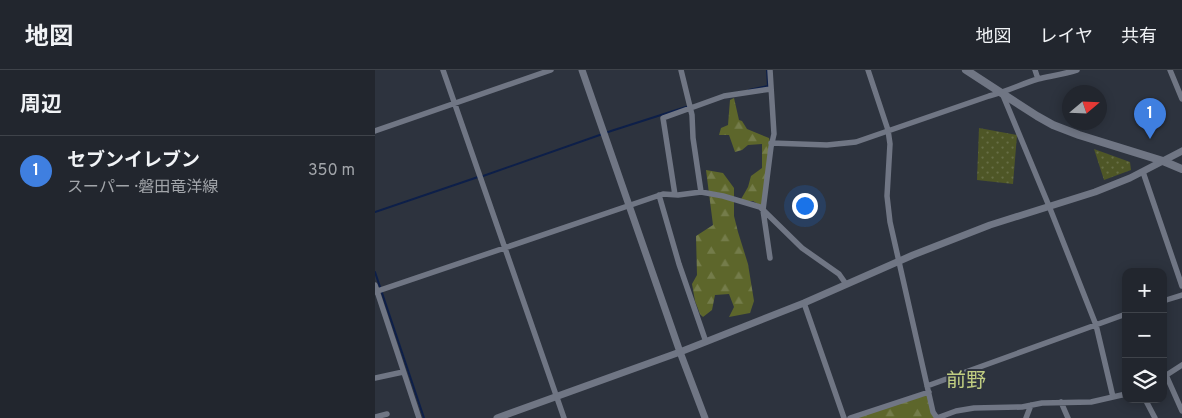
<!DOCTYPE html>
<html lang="ja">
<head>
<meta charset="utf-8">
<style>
	:root { --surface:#22262e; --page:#2a2e36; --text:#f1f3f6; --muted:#a2a5aa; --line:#3f434a; --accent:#d93025 }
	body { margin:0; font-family:Overpass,"Noto Sans JP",sans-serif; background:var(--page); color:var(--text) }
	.controls { position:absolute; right:15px; bottom:15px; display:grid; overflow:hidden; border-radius:10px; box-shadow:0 2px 12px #0003 }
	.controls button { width:45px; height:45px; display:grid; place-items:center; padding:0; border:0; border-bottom:1px solid var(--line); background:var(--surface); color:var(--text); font:25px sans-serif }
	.compass { position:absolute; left:687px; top:15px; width:45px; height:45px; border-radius:50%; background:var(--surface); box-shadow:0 2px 12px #0003; rotate:71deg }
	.you { position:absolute; left:429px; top:135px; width:18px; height:18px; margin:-12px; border:4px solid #fff; border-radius:50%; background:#1a73e8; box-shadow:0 0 0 8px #1a73e833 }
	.badge { display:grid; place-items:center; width:32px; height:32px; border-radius:50%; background:var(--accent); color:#fff; font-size:16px; font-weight:700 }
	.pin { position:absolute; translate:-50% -41px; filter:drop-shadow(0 1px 2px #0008) }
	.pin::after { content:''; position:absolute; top:26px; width:18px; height:15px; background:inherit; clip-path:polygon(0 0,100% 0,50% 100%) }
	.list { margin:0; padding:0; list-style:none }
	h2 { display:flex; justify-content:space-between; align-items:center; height:65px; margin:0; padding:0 20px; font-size:21px }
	h2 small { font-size:16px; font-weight:400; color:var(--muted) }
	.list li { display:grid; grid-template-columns:32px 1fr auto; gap:15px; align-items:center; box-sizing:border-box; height:70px; padding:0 20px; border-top:1px solid var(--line) }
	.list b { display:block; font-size:19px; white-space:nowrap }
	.list p { margin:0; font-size:16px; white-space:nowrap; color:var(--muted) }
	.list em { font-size:16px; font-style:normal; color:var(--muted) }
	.icon { flex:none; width:28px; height:28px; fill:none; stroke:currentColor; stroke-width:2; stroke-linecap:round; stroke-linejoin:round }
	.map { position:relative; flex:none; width:807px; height:348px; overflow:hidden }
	header { display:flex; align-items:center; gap:30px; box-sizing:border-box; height:70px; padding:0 25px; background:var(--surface); border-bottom:1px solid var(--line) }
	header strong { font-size:24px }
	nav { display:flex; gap:28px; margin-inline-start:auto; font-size:18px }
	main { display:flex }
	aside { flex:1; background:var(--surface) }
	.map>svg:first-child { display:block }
	.grass { fill:url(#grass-dots) }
	.forest { fill:url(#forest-firs) }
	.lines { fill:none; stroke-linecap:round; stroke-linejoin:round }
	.stream { stroke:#0d1f49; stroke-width:2 }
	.minor { stroke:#707684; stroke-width:5.5 }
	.tertiary { stroke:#707684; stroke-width:7 }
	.secondary { stroke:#707684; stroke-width:8 }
	.labels { text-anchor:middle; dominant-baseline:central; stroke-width:4; stroke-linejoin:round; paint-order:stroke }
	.quarter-label { font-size:20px; fill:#c0cd81; stroke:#2d333e }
</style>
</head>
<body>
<header>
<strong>地図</strong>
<nav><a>地図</a><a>レイヤ</a><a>共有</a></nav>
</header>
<main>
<aside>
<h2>周辺<small></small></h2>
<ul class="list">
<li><span class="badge" style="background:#3f7fe0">1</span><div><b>セブンイレブン</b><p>スーパー · 磐田竜洋線</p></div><em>350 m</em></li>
</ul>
</aside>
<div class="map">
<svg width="807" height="348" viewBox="0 0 807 348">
	<defs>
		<pattern id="grass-dots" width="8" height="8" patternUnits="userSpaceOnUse" patternTransform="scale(1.25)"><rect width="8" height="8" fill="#4e5626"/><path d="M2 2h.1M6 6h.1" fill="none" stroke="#676e46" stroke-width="1.8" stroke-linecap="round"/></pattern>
		<pattern id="forest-firs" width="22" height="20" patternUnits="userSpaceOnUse" patternTransform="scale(1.25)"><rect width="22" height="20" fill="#5d662b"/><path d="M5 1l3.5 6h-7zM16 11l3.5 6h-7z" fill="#747c4a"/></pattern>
	</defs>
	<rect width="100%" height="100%" fill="#2d333e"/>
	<!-- grass -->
	<path class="grass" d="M 604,58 L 642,65 L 638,114 L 602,110 Z
		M 719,79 L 755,92 L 756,100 L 729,110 Z"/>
	<!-- forest -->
	<path class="forest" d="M 359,28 L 364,50 L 367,51 L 372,59 L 394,68 L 396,76 L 388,137 L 378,131 L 365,131 L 373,117 L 376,106 L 387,98 L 387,74 L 373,75 L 367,80 L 360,82 L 354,65 L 344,65 L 346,58 L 353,55 L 355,30 Z
		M 331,100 L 348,103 L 359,118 L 359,146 L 363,162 L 373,194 L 379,231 L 375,243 L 354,247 L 359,237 L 354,224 L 340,225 L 337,240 L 328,247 L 325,244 L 320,231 L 317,214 L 322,205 L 321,166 L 338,155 Z
		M 554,322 L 562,348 L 475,348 Z"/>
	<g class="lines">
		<!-- stream -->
		<path class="stream" d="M 374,20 L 393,16 L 392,0
			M 108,106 L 236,61 L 314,36
			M 0,142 L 103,107
			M 0,202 L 49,348"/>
		<!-- minor -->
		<path class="minor" d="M 68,0 L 189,348
			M 306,0 L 317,45 L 318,68 L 326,122
			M 493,0 L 513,60 L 515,74 L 512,126 L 515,152 L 558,342 L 562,348
			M 660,0 L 663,9
			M 795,0 L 807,29
			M 627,23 L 674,136 L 721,255 L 738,327
			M 0,61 L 176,0
			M 396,73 L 452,75 L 481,72 L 614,26 C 631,22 646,14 663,9 C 676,6 689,4 702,0
			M 768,102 L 807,216
			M 284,125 L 304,194 L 331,272
			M 300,125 L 288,48 L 349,26 L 396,19
			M 395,188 L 388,140 L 396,77 L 399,64 L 395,0
			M 0,215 L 44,348
			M 0,222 L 288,124 L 303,125 L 326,122 L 348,126 L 385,137 L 427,178 L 464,204 L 471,214
			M 788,231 L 807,225
			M 429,233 L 469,348
			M 791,305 L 807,341
			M 790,306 L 807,295
			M 0,308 L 28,302
			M 552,316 L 751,244
			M 770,329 L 780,348
			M 686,332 L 693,348
			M 0,347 L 12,344
			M 475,348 L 554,322
			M 562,348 L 581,341 L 599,338 L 647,337 L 667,333 L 716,332 L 751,324
			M 651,348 L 656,335"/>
		<!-- tertiary -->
		<path class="tertiary" d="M 207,0 L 305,282 L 330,348
			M 122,348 L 305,282 L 429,233 L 538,185 L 615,155 L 720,122 L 755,108 L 807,81"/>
		<!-- secondary -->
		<path class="secondary" d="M 591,0 L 662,46 L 678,55 L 704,65 L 788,91 L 807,99"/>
	</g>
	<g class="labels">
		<!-- quarter labels -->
		<g class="quarter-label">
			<text x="591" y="312">前野</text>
		</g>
	</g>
</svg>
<div class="controls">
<button>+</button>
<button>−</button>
<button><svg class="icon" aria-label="layers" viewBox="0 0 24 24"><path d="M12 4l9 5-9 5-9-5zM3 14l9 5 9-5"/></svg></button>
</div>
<svg class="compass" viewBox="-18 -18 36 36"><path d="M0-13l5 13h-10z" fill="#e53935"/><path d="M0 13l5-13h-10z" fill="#a2a5aa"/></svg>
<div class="you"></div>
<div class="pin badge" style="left:775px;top:69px;background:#3f7fe0">1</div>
</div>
</main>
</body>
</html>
